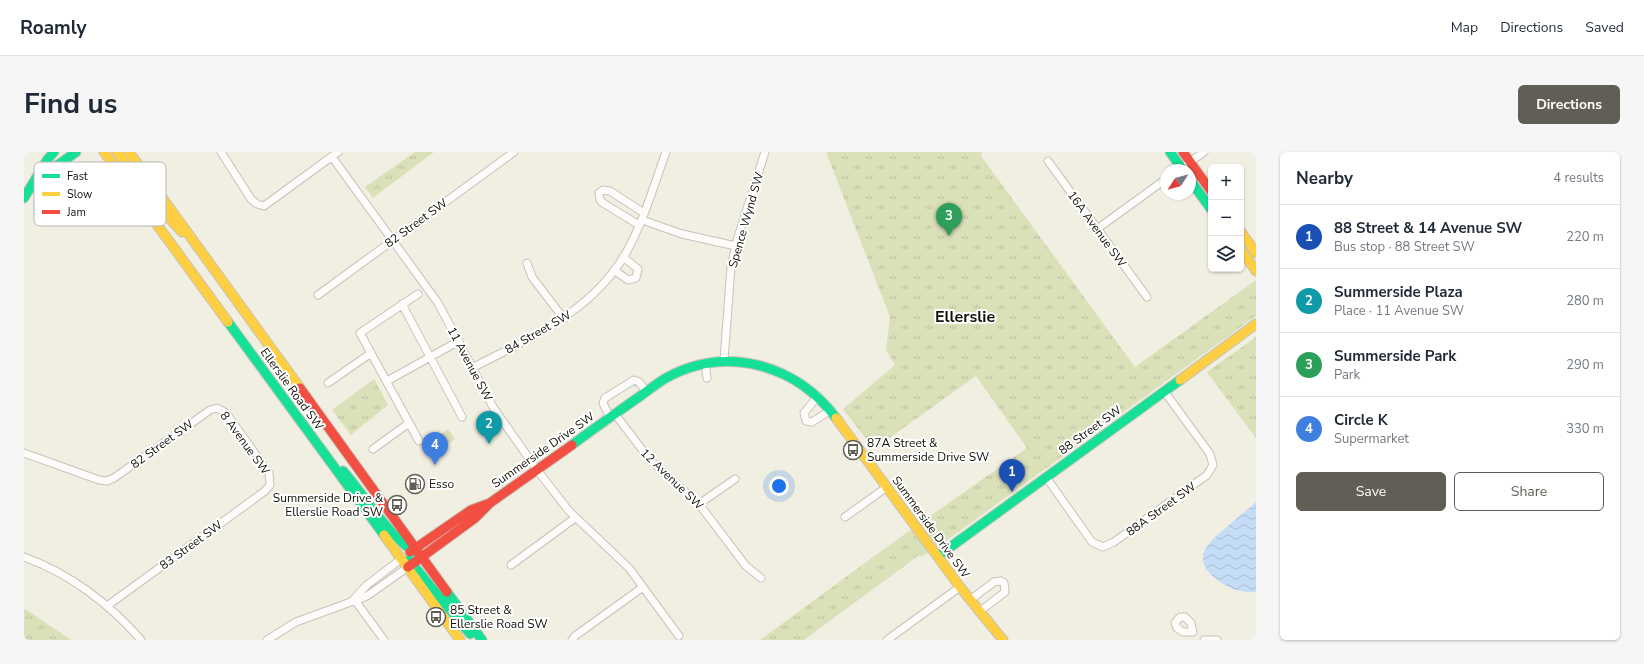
<!DOCTYPE html>
<html lang="en">
<head>
<meta charset="utf-8">
<style>
	:root { --surface:#fff; --page:#f6f6f7; --text:#1f2937; --muted:#747a83; --line:#e0e1e3; --accent:#605e55 }
	body { margin:0; font-family:"Nunito Sans",sans-serif; background:var(--page); color:var(--text) }
	.controls { position:absolute; right:12px; top:12px; display:grid; overflow:hidden; border-radius:6px; box-shadow:0 1px 3px #0004 }
	.controls button { width:36px; height:36px; display:grid; place-items:center; padding:0; border:0; border-bottom:1px solid var(--line); background:var(--surface); color:var(--text); font:20px sans-serif }
	.compass { position:absolute; left:1136px; top:12px; width:36px; height:36px; border-radius:50%; background:var(--surface); box-shadow:0 1px 3px #0004; rotate:234deg }
	.you { position:absolute; left:755px; top:334px; width:14px; height:14px; margin:-10px; border:3px solid #fff; border-radius:50%; background:#1a73e8; box-shadow:0 0 0 6px #1a73e833 }
	.badge { display:grid; place-items:center; width:26px; height:26px; border-radius:50%; background:var(--accent); color:#fff; font-size:13px; font-weight:700 }
	.pin { position:absolute; translate:-50% -33px; filter:drop-shadow(0 1px 2px #0008) }
	.pin::after { content:''; position:absolute; top:21px; width:14px; height:12px; background:inherit; clip-path:polygon(0 0,100% 0,50% 100%) }
	.list { margin:0; padding:0; list-style:none }
	h2 { display:flex; justify-content:space-between; align-items:center; height:52px; margin:0; padding:0 16px; font-size:17px }
	h2 small { font-size:13px; font-weight:400; color:var(--muted) }
	.list li { display:grid; grid-template-columns:26px 1fr auto; gap:12px; align-items:center; box-sizing:border-box; height:64px; padding:0 16px; border-top:1px solid var(--line) }
	.list b { display:block; font-size:15px; white-space:nowrap }
	.list p { margin:0; font-size:13px; white-space:nowrap; color:var(--muted) }
	.list em { font-size:13px; font-style:normal; color:var(--muted) }
	.actions { display:flex; gap:8px; padding:12px 16px }
	.actions a { flex:1; padding:9px 0; border:1px solid var(--accent); border-radius:6px; text-align:center; font-size:14px; color:var(--accent) }
	.actions .main { background:var(--accent); color:#fff }
	.icon { flex:none; width:22px; height:22px; fill:none; stroke:currentColor; stroke-width:2; stroke-linecap:round; stroke-linejoin:round }
	.map { position:relative; flex:none; width:1232px; height:488px; overflow:hidden; border-radius:6px }
	header { display:flex; align-items:center; gap:24px; box-sizing:border-box; height:56px; padding:0 20px; background:var(--surface); border-bottom:1px solid var(--line) }
	header strong { font-size:19px }
	nav { display:flex; gap:22px; margin-inline-start:auto; font-size:14px }
	.intro { display:flex; align-items:center; justify-content:space-between; box-sizing:border-box; height:96px; padding:0 24px }
	h1 { margin:0; font-size:28px }
	.button { padding:10px 18px; border-radius:6px; background:var(--accent); color:#fff; font-size:14px; font-weight:700 }
	main { display:flex; gap:24px; padding:0 24px }
	aside { flex:1; background:var(--surface); border-radius:6px; box-shadow:0 1px 3px #0004 }
	.map>svg:first-child { display:block }
	.grass { fill:url(#grass-tufts) }
	.water { fill:url(#water-waves) }
	.lines { fill:none; stroke-linecap:round; stroke-linejoin:round }
	.street-casing { stroke:#c6c3ba; stroke-width:9 }
	.fast-casing { stroke:#c6c3ba; stroke-width:11 }
	.slow-casing { stroke:#c6c3ba; stroke-width:11 }
	.jam-casing { stroke:#c6c3ba; stroke-width:11 }
	.street { stroke:#fdfcfb; stroke-width:7 }
	.fast { stroke:#16e098; stroke-width:9 }
	.slow { stroke:#ffcf43; stroke-width:9 }
	.jam { stroke:#f24e42; stroke-width:9 }
	.labels { text-anchor:middle; dominant-baseline:central; stroke-width:4; stroke-linejoin:round; paint-order:stroke }
	.street-label { font-size:12px; fill:#121009; stroke:#fff }
	.poi-label { font-size:12px; fill:#121009; stroke:#fff; text-anchor:start }
	.district-label { font-size:16px; font-weight:bold; fill:#121009; stroke:#fff }
	.key { fill:#fff; stroke:#b8b7b5; stroke-width:1 }
	.key-label { font-size:11px; fill:#121009 }
</style>
</head>
<body>
<header>
<strong>Roamly</strong>
<nav><a>Map</a><a>Directions</a><a>Saved</a></nav>
</header>
<div class="intro"><h1>Find us</h1><a class="button">Directions</a></div>
<main>
<div class="map">
<svg width="1232" height="488" viewBox="0 0 1232 488">
	<defs>
		<pattern id="grass-tufts" width="24" height="20" patternUnits="userSpaceOnUse"><rect width="24" height="20" fill="#dae1b9"/><path d="M3 7l-1-3M5 7V3M7 7l1-3M15 17l-1-3M17 17v-4M19 17l1-3" fill="none" stroke="#bac09e"/></pattern>
		<pattern id="water-waves" width="16" height="10" patternUnits="userSpaceOnUse"><rect width="16" height="10" fill="#c4dcf6"/><path d="M0 5q4-4 8 0t8 0" fill="none" stroke="#a7bcd2"/></pattern>
	</defs>
	<rect width="100%" height="100%" fill="#f1eee2"/>
	<!-- grass -->
	<path class="grass" d="M 391,0 L 410,0 L 349,46 L 341,35 Z
		M 802,0 L 958,0 L 957,4 L 1111,215 L 1232,128 L 1232,164 L 919,391 L 897,405 L 898,404 L 894,404 L 780,488 L 736,488 L 882,381 L 1003,296 L 952,224 L 850,297 L 819,257 L 871,213 L 862,198 L 866,165 Z
		M 1232,185 L 1232,286 L 1183,220 Z
		M 350,227 L 364,253 L 327,283 L 308,258 Z
		M 424,277 L 431,287 L 418,296 L 411,286 Z
		M 0,457 L 3,458 L 47,488 L 0,488 Z"/>
	<!-- water -->
	<path class="water" d="M 1232,350 L 1232,440 C 1216,441 1205,437 1192,427 C 1165,406 1185,390 1204,374 C 1213,366 1223,358 1232,350 Z"/>
	<g class="lines">
		<!-- street casing -->
		<g class="street-casing">
			<path id="street" d="M 197,0 L 227,47 L 233,52 L 240,54 L 314,0
				M 308,5 L 414,151 L 469,255 L 513,318 L 545,359 L 605,416 L 655,484
				M 1024,9 L 1123,145
				M 1163,12 L 1180,0
				M 618,68 L 658,82 L 712,94
				M 615,73 L 579,51 L 576,48 L 575,41 L 579,38 L 586,39 L 620,61
				M 1073,77 L 1142,27
				M 503,111 L 508,125 L 540,167
				M 590,118 L 604,128 L 612,126 L 614,117 L 599,105
				M 394,142 L 336,181 L 395,289
				M 294,143 L 490,0
				M 378,152 L 438,265
				M 700,208 L 707,115 L 714,85 L 741,0
				M 681,211 L 683,226
				M 448,216 C 506,186 570,159 603,99 C 620,68 630,33 642,0
				M 363,229 L 435,189
				M 304,231 L 347,201
				M 794,244 L 780,261 L 782,269 L 788,270 L 807,258
				M 591,262 L 626,308 L 675,352 L 722,414 L 737,426
				M 586,266 L 579,251 L 581,246 L 610,228 L 615,230 L 622,239
				M 349,297 L 385,271
				M 0,301 L 75,328 L 83,329 L 90,326 L 186,258 L 193,256 L 202,261 L 245,321 L 246,333 L 241,339 L 83,454
				M 1022,325 L 1068,390 L 1079,395 L 1090,390 L 1183,323 L 1189,313 L 1186,302 L 1140,239
				M 675,352 L 711,327
				M 821,365 L 863,335
				M 0,405 C 45,421 86,452 117,488
				M 487,413 L 551,366
				M 330,447 L 343,433 L 377,407
				M 330,447 L 360,488
				M 946,448 L 970,430 L 977,429 L 980,431 L 981,440 L 955,460
				M 1156,465 L 1161,465 L 1167,471 L 1169,480 L 1159,480 L 1153,476 L 1151,471 Z
				M 243,488 L 272,470 L 343,444 L 384,415
				M 548,488 L 551,484 L 619,435
				M 863,488 L 936,435
				M 1180,488 L 1193,488"/>
		</g>
		<!-- fast casing -->
		<g class="fast-casing">
			<path id="fast" d="M 1146,0 L 1159,18
				M 16,22 L 34,13 L 52,0
				M 1166,28 L 1187,57
				M 0,46 L 23,8 L 30,0
				M 204,170 L 360,383
				M 548,293 C 569,277 591,262 612,247 C 622,240 632,232 642,226 C 702,193 772,212 812,266
				M 319,319 C 343,346 365,387 397,404
				M 914,404 L 1156,228
				M 385,408 L 446,482
				M 423,440 L 458,488"/>
		</g>
		<!-- slow casing -->
		<g class="slow-casing">
			<path id="slow" d="M 80,0 L 204,170
				M 93,0 L 127,46 L 158,80
				M 105,0 L 276,236
				M 1217,80 L 1232,101
				M 1217,98 L 1232,119
				M 1156,228 L 1232,172
				M 812,266 L 936,435 L 979,488
				M 360,383 L 436,488"/>
		</g>
		<!-- jam casing -->
		<g class="jam-casing">
			<path id="jam" d="M 1159,0 L 1187,39
				M 276,236 L 423,440
				M 386,400 L 447,358 L 466,351
				M 384,415 L 451,366 L 466,351 L 548,293"/>
		</g>
		<!-- street -->
		<use href="#street" class="street"/>
		<!-- fast -->
		<use href="#fast" class="fast"/>
		<!-- slow -->
		<use href="#slow" class="slow"/>
		<!-- jam -->
		<use href="#jam" class="jam"/>
	</g>
	<!-- icons -->
	<defs>
		<g id="bus-ring" transform="scale(1)"><circle r="9.5" fill="#fff" stroke="#605e55" stroke-width="1.5"/><path d="M-5-6H5V4H4V6H2V4H-2V6H-4V4H-5ZM-3.5-4V0h7V-4ZM-3.5 1.2v1.5H-2V1.2ZM2 1.2v1.5H3.5V1.2Z" fill="#605e55"/></g>
		<g id="fuel-ring" transform="scale(1)"><circle r="9.5" fill="#fff" stroke="#605e55" stroke-width="1.5"/><path d="M-5.5-6h7V0h2V4h1.3V-2.5L3-4.5l.8-.8L6-3V5H2.5V1h-1V6h-7ZM-4.2-4.7v3.2H.2V-4.7Z" fill="#605e55"/></g>
	</defs>
	<g fill-rule="evenodd">
		<use href="#bus-ring" x="829" y="298"/>
		<use href="#fuel-ring" x="391" y="332"/>
		<use href="#bus-ring" x="373" y="353"/>
		<use href="#bus-ring" x="412" y="465"/>
	</g>
	<g class="labels">
		<!-- street labels -->
		<g class="street-label">
			<text transform="translate(722 68) rotate(-74)">Spence Wynd SW</text>
			<text transform="translate(392 71) rotate(-36)">82 Street SW</text>
			<text transform="translate(1073 77) rotate(54)">16A Avenue SW</text>
			<text transform="translate(514 180) rotate(-30)">84 Street SW</text>
			<text transform="translate(446 212) rotate(62)">11 Avenue SW</text>
			<text transform="translate(268 237) rotate(54)">Ellerslie Road SW</text>
			<text transform="translate(1066 278) rotate(-36)">88 Street SW</text>
			<text transform="translate(221 291) rotate(54)">8 Avenue SW</text>
			<text transform="translate(138 292) rotate(-36)">82 Street SW</text>
			<text transform="translate(519 298) rotate(-35)">Summerside Drive SW</text>
			<text transform="translate(648 327) rotate(44)">12 Avenue SW</text>
			<text transform="translate(1137 357) rotate(-36)">88A Street SW</text>
			<text transform="translate(907 375) rotate(54)">Summerside Drive SW</text>
			<text transform="translate(167 393) rotate(-36)">83 Street SW</text>
		</g>
		<!-- poi labels -->
		<g class="poi-label">
			<text x="843" y="291">87A Street &amp;<tspan x="843" dy="14">Summerside Drive SW</tspan></text>
			<text x="405" y="332">Esso</text>
			<text x="359" y="346" text-anchor="end">Summerside Drive &amp;<tspan x="359" dy="14">Ellerslie Road SW</tspan></text>
			<text x="426" y="458">85 Street &amp;<tspan x="426" dy="14">Ellerslie Road SW</tspan></text>
		</g>
		<!-- district labels -->
		<g class="district-label">
			<text x="941" y="165">Ellerslie</text>
		</g>
	</g>
	<!-- legend -->
	<rect x="10" y="10" width="132" height="64" rx="6" class="key"/>
	<rect x="18" y="22" width="18" height="4" fill="#16e098"/>
	<rect x="18" y="40" width="18" height="4" fill="#ffcf43"/>
	<rect x="18" y="58" width="18" height="4" fill="#f24e42"/>
	<g class="key-label">
		<text x="43" y="28">Fast</text>
		<text x="43" y="46">Slow</text>
		<text x="43" y="64">Jam</text>
	</g>
</svg>
<div class="controls">
<button>+</button>
<button>−</button>
<button><svg class="icon" aria-label="layers" viewBox="0 0 24 24"><path d="M12 4l9 5-9 5-9-5zM3 14l9 5 9-5"/></svg></button>
</div>
<svg class="compass" viewBox="-18 -18 36 36"><path d="M0-13l5 13h-10z" fill="#e53935"/><path d="M0 13l5-13h-10z" fill="#747a83"/></svg>
<div class="you"></div>
<div class="pin badge" style="left:988px;top:340px;background:#1a4fb4">1</div>
<div class="pin badge" style="left:465px;top:292px;background:#0f9aa8">2</div>
<div class="pin badge" style="left:925px;top:84px;background:#2e9e5b">3</div>
<div class="pin badge" style="left:411px;top:313px;background:#3f7fe0">4</div>
</div>
<aside>
<h2>Nearby<small>4 results</small></h2>
<ul class="list">
<li><span class="badge" style="background:#1a4fb4">1</span><div><b>88 Street &amp; 14 Avenue SW</b><p>Bus stop · 88 Street SW</p></div><em>220 m</em></li>
<li><span class="badge" style="background:#0f9aa8">2</span><div><b>Summerside Plaza</b><p>Place · 11 Avenue SW</p></div><em>280 m</em></li>
<li><span class="badge" style="background:#2e9e5b">3</span><div><b>Summerside Park</b><p>Park</p></div><em>290 m</em></li>
<li><span class="badge" style="background:#3f7fe0">4</span><div><b>Circle K</b><p>Supermarket</p></div><em>330 m</em></li>
</ul>
<div class="actions"><a class="main">Save</a><a>Share</a></div>
</aside>
</main>
</body>
</html>
